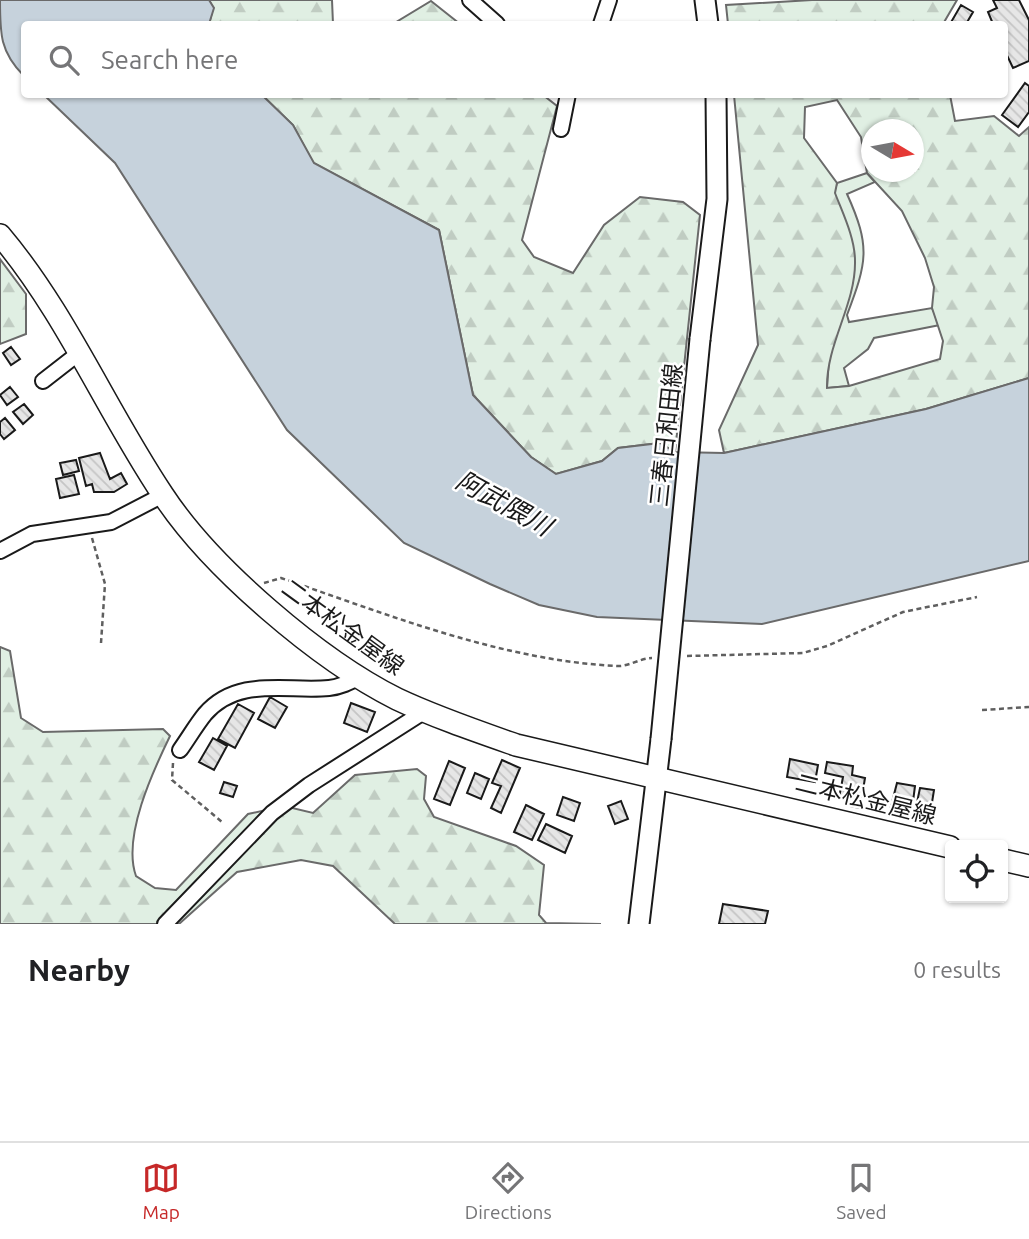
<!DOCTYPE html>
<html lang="en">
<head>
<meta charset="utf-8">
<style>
	:root { --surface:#fff; --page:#f2f2f2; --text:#202124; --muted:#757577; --line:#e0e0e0; --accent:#c62828 }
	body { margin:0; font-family:Ubuntu,"Noto Sans JP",sans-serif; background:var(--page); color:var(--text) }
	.controls { position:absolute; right:21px; bottom:21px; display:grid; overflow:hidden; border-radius:7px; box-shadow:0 2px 5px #0004 }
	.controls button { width:63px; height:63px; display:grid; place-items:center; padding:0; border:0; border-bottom:2px solid var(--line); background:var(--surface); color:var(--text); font:35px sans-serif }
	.compass { position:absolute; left:861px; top:119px; width:63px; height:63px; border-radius:50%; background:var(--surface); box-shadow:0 2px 5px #0004; rotate:100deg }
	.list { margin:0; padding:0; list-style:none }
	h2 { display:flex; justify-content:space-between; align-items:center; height:91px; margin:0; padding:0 28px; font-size:30px }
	h2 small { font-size:23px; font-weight:400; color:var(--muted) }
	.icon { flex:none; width:38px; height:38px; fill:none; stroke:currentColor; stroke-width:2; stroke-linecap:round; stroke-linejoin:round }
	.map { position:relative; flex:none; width:1029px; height:924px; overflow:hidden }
	.search { position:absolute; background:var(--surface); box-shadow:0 2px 5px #0004; left:21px; right:21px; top:21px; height:77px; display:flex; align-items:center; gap:18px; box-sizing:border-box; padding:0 24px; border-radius:7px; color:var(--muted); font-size:26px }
	.sheet { height:217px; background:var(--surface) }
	nav { display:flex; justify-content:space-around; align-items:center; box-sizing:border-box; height:98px; border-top:2px solid var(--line); background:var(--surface); font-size:19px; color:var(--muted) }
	nav a { display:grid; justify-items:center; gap:4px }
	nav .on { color:var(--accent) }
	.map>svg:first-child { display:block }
	.grass { fill:#e0efe3; stroke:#6a6a6a; stroke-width:2 }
	.forest { fill:url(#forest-firs); stroke:#6a6a6a; stroke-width:2; fill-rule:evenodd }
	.water { fill:#c6d2dc; stroke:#6a6a6a; stroke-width:2 }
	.building { fill:url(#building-back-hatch); stroke:#1a1a1a; stroke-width:2 }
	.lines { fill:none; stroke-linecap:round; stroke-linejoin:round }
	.street-casing { stroke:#1a1a1a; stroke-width:18 }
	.secondary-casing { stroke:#1a1a1a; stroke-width:23 }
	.primary-casing { stroke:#1a1a1a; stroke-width:24 }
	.path { stroke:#5f5f5f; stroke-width:2.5; stroke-dasharray:5 3.5; stroke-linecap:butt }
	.street { stroke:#fff; stroke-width:14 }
	.secondary { stroke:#fff; stroke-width:19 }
	.primary { stroke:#fff; stroke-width:21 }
	.secondary-bridge-casing { stroke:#1a1a1a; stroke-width:23; stroke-linecap:butt }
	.secondary-bridge { stroke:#fff; stroke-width:19 }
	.labels { text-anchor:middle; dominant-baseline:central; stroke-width:5; stroke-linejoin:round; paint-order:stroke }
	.street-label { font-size:24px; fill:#1a1a1a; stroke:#fff }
	.water-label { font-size:26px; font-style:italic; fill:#1a1a1a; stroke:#fff }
</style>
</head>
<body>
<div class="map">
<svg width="1029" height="924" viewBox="0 0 1029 924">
	<defs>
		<pattern id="forest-firs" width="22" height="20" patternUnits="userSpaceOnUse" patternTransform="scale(1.75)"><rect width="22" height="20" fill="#e0efe3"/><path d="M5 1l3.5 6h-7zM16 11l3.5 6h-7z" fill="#c0ccc2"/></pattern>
		<pattern id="building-back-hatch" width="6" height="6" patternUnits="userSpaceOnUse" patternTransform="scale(1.75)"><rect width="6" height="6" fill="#e6e6e6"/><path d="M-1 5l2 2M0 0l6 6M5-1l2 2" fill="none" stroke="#c5c5c5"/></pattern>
	</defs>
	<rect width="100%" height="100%" fill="#fff"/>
	<!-- grass -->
	<path class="grass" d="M 867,173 L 875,182 L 847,194 C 871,247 867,262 847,315 L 849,322 L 932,308 L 940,325 L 874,338 L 868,349 L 844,368 L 849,386 L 827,388 L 829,359 L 838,329 L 849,231 L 834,193 L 837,183 Z"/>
	<!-- forest -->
	<path class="forest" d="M 209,0 L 332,0 L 333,24 L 209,24 L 213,8 Z
		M 812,0 L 957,0 L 943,24 L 728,24 L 726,5 Z
		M 431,1 L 460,24 L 393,24 Z
		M 262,95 L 543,95 L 557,106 L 522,240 L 534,257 L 573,273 L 604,225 L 640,197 L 683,202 L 700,215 L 675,452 L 659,443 L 618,448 L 602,461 L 556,474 L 531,457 L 473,395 L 439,230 L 313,163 L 293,125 Z
		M 734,95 L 950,95 L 955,121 L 994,116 L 1019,136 L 1029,127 L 1029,378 L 926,409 L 724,453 L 719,430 L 758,345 ZM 837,100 L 861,137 L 867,173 L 902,211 L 925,258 L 934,287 L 932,308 L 943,341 L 940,359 L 849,386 L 827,388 C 826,344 856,304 855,261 C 855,238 843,214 835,193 L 837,183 L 804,138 L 805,107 ZM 872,130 L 914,130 L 914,172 L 872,172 Z
		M 0,259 L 26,294 L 26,334 L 0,344 Z
		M 0,647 L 10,651 L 21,718 L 43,732 L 163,729 L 170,736 C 153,771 122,837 136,876 L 155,888 L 176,890 L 248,814 L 284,806 L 313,813 L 355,775 L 417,769 L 426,776 L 424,799 L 434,817 L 516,846 L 544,865 L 539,915 L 546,923 L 601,924 L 395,924 L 333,866 L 301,860 L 237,872 L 179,924 L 0,924 Z"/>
	<!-- water -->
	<path class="water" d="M 0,0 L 209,0 L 214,8 L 209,24 L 24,24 L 24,76 C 0,52 0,34 0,0 Z
		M 44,95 L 262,95 L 293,125 L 314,163 L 439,230 L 473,395 L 531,457 L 556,474 L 602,461 L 618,448 L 660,443 L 675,452 L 724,453 L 926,409 L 1029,378 L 1029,561 L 762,624 L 597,617 L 539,605 L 490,584 L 404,543 L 287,430 L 115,163 Z"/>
	<!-- building -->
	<path class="building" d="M 993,0 L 1019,0 L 1029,20 L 1029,61 L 1013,68 L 1004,49 L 1004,24 L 993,24 L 988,12 L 997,8 Z
		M 961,5 L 973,12 L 966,24 L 950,24 Z
		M 1025,83 L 1029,86 L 1029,112 L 1018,127 L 1002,115 Z
		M 11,347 L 20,359 L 11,365 L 3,353 Z
		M 10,387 L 18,397 L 7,405 L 0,395 Z
		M 24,404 L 33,415 L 23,424 L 13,412 Z
		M 5,418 L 15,430 L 4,439 L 0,434 L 0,422 Z
		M 100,453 L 110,479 L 121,473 L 127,484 L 114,492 L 94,492 L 92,484 L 86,486 L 79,458 Z
		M 76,460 L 79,471 L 63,475 L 60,463 Z
		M 74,475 L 79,494 L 60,498 L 56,479 Z
		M 270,697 L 287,707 L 275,728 L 258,719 Z
		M 351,703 L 375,712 L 367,732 L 344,723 Z
		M 238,704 L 254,713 L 235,748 L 218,739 Z
		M 213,738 L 227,746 L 214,770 L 199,762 Z
		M 790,759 L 818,765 L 815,782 L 787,777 Z
		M 502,760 L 520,768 L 501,813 L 491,808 L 501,786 L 492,783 Z
		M 449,761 L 465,768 L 450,805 L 434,799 Z
		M 827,762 L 853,766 L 852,775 L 865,778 L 860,808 L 845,805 L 846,799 L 839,798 L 843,777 L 825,773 Z
		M 475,773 L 489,779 L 481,799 L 467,793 Z
		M 224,782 L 237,786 L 233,797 L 220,793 Z
		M 897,783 L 915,786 L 911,817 L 889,814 Z
		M 920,788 L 934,790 L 930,815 L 915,812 Z
		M 563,797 L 580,803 L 574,821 L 557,815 Z
		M 621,801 L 628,819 L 615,824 L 608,806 Z
		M 526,805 L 544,814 L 532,840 L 514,832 Z
		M 546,824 L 572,836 L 565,853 L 538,840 Z
		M 723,904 L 768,911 L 765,924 L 719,924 Z"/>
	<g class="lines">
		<!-- street casing -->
		<g class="street-casing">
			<path id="street" d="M 470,0 L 497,24
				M 601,24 L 609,0
				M 561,129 L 568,94
				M 43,381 L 79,353
				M 0,551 L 32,534 L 111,522 L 163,495
				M 180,750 C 188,739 196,725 205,714 C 238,676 286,692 329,688 C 340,687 350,682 360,677
				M 165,924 L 272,813 L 309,785 L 425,711"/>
		</g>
		<!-- secondary casing -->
		<g class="secondary-casing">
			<path id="secondary" d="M 705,0 L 708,24
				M 700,339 L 717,199 L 716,94
				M 639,924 L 661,739"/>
		</g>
		<!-- primary casing -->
		<g class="primary-casing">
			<path id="primary" d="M 0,235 C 66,313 106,410 163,495 C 211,568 319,660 397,699 C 435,717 476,731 516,745 L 950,847
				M 1003,860 L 1029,866"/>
		</g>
		<!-- path -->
		<path class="path" d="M 92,538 L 105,584 L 101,643
			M 264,583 L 281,578 C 389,615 501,660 616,666 C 629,667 640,658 652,658
			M 687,656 L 803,653 L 827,646 L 903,612 L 977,597
			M 982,710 L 1029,707
			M 173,763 L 172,780 L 222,822"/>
		<!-- street -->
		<use href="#street" class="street"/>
		<!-- secondary -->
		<use href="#secondary" class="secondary"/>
		<!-- primary -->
		<use href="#primary" class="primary"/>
		<!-- secondary-bridge casing -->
		<g class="secondary-bridge-casing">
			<path id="secondary-bridge" d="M 661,739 L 700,339"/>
		</g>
		<!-- secondary-bridge -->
		<use href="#secondary-bridge" class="secondary-bridge"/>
	</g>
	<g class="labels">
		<!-- street labels -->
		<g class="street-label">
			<text transform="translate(666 435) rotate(-84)">三春日和田線</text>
			<text transform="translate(343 627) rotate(36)">二本松金屋線</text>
			<text transform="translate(866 799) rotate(14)">二本松金屋線</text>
		</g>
		<!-- water labels -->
		<g class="water-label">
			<text transform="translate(504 503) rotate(29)">阿武隈川</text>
		</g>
	</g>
</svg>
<div class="controls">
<button><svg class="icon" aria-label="locate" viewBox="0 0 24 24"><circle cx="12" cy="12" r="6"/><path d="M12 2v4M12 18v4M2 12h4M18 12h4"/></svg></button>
</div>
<svg class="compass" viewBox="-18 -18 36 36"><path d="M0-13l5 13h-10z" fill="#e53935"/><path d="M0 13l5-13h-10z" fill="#757577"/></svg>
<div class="search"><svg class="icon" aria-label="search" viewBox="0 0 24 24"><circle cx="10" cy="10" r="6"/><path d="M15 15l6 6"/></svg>Search here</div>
</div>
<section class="sheet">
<h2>Nearby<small>0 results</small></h2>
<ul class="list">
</ul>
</section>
<nav>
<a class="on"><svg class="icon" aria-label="map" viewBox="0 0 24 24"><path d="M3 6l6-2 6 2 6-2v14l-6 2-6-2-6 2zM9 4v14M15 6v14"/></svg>Map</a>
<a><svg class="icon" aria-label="directions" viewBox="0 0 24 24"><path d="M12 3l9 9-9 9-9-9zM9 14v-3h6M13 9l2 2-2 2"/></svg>Directions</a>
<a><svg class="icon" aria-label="saved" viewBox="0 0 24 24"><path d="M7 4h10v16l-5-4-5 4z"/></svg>Saved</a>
</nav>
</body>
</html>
